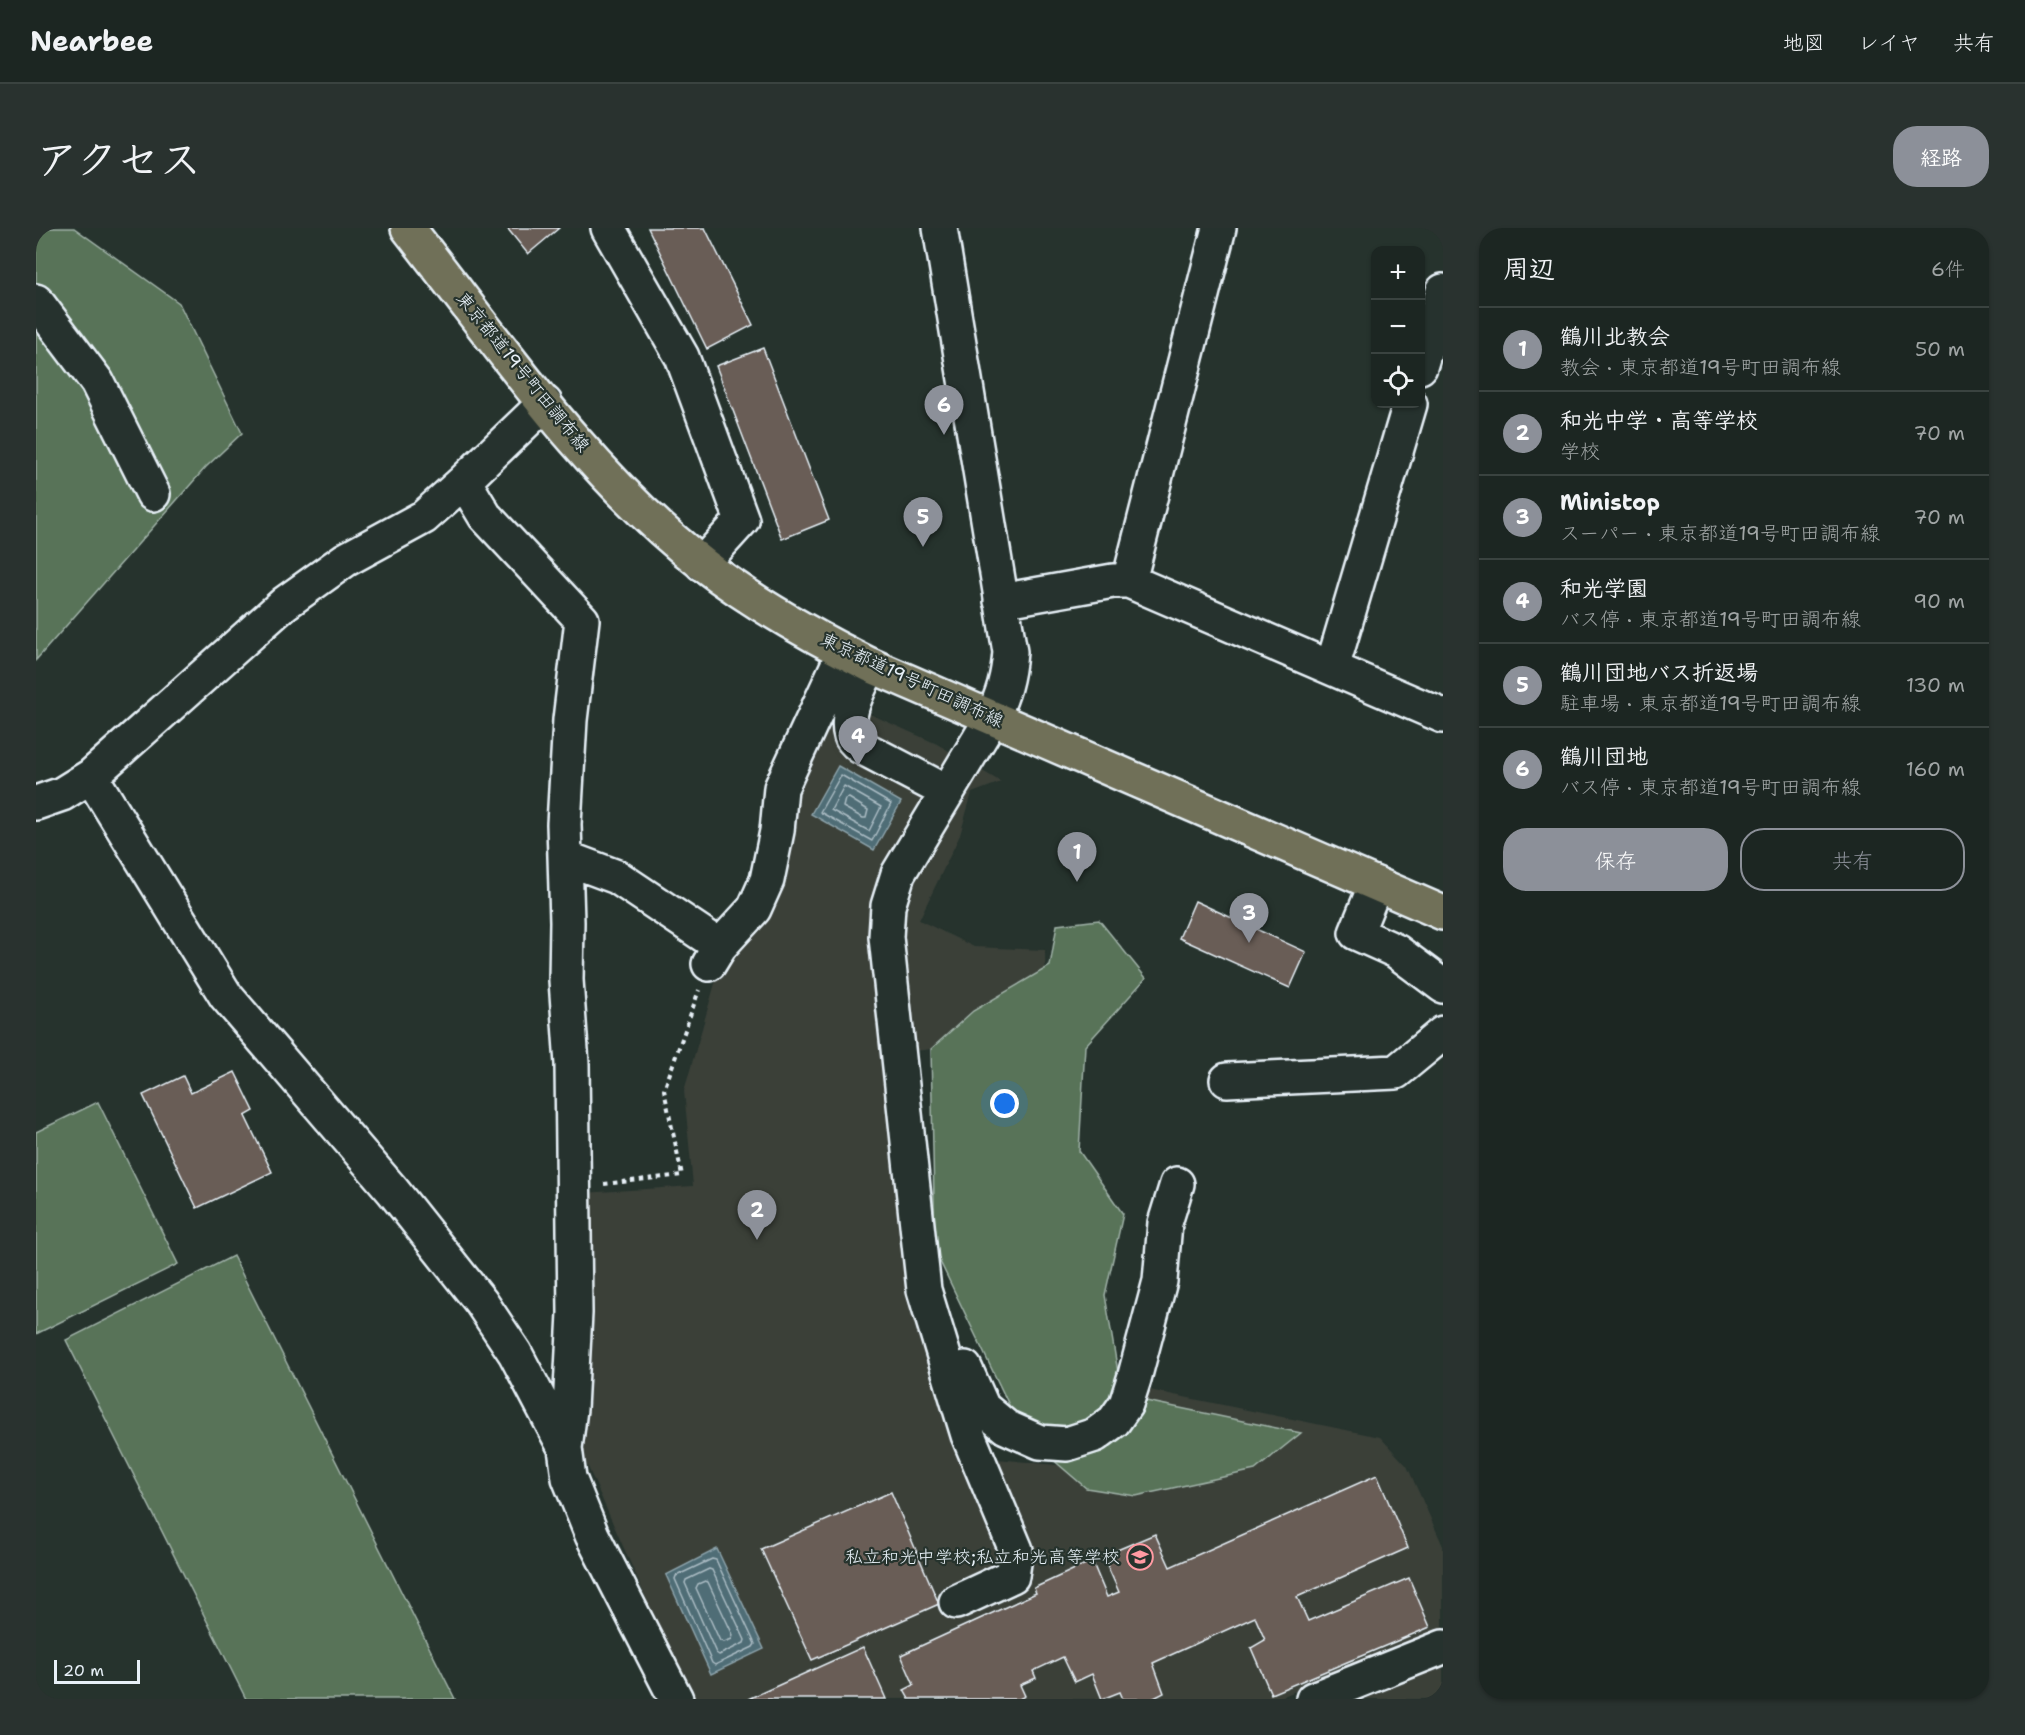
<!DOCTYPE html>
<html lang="ja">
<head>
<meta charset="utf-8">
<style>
	:root { --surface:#1c2622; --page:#29322f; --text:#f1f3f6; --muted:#a0a5a5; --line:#3a4340; --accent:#8c9099 }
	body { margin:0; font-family:"Shantell Sans","Klee One",sans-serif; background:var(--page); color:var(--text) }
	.controls { position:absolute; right:18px; top:18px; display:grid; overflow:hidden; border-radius:12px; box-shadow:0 2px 4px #0004 }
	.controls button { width:54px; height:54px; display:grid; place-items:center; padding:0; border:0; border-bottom:2px solid var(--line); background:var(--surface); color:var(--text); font:30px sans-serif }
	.scale { position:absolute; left:18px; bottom:15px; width:86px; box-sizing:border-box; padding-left:6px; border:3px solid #e8f1f8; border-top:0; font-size:16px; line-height:21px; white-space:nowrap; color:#e8f1f8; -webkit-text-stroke:4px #26332d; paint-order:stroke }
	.you { position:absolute; left:969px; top:876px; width:21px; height:21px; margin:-15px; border:4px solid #fff; border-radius:50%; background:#1a73e8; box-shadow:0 0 0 9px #1a73e833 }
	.badge { display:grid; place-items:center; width:39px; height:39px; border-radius:50%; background:var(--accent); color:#fff; font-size:20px; font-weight:700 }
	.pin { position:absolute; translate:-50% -50px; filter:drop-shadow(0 2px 3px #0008) }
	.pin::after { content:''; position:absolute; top:32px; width:21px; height:18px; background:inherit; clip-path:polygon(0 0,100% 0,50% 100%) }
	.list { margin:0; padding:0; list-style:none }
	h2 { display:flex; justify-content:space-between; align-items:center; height:78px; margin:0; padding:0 24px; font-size:26px }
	h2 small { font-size:20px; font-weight:400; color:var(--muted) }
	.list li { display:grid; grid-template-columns:39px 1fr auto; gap:18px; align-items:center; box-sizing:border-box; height:84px; padding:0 24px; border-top:2px solid var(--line) }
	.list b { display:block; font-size:22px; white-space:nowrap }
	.list p { margin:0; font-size:20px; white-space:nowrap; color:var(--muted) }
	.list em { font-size:20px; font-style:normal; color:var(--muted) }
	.actions { display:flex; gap:12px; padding:18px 24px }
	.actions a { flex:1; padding:14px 0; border:2px solid var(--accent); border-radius:24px; text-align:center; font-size:21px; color:var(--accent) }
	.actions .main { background:var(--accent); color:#fff }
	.icon { flex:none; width:33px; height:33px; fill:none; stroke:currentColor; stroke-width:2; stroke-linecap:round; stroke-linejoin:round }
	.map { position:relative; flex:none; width:1407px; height:1471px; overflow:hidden; border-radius:24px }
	header { display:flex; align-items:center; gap:36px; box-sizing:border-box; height:84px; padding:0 30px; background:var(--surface); border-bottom:2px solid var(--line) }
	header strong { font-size:28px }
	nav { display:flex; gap:33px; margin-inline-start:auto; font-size:21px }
	.intro { display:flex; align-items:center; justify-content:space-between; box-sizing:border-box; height:144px; padding:0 36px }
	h1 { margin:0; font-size:42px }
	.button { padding:15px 27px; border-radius:24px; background:var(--accent); color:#fff; font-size:21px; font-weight:700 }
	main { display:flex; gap:36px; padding:0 36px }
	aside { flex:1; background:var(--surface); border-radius:24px; box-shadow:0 2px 4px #0004 }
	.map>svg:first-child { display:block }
	.built { fill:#3a4039 }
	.green { fill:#587359; stroke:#a0b2a8; stroke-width:1.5 }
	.water { fill:#4f6d76; stroke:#8ca2aa; stroke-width:1.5 }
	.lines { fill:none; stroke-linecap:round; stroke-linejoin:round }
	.shore { stroke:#abbcc4; stroke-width:1.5 }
	.building { fill:#695d56; stroke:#e8f1f8; stroke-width:1.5 }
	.minor-casing { stroke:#e8f1f8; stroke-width:38 }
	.major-casing { stroke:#e8f1f8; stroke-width:38 }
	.path { stroke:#e8f1f8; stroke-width:4; stroke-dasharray:4.5 4.5; stroke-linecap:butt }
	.minor { stroke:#26332d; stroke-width:33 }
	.major { stroke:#706f59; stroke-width:33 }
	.labels { text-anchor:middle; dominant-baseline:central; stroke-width:4.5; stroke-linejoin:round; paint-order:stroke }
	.street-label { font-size:18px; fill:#e8f1f8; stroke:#26332d }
	.poi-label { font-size:18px; fill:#e8f1f8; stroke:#26332d; text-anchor:end }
</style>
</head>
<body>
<header>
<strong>Nearbee</strong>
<nav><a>地図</a><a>レイヤ</a><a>共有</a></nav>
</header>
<div class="intro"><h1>アクセス</h1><a class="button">経路</a></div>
<main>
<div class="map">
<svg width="1407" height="1471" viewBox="0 0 1407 1471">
	<rect width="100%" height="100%" fill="#26332d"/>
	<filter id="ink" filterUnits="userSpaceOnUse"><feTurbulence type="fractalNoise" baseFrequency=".0167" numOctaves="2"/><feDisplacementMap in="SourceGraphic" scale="12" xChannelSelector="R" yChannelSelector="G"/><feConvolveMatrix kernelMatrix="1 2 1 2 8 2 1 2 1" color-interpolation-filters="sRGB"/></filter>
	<g filter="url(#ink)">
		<!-- built -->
		<path class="built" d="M 800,471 L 901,516 L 965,554 L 936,565 L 924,607 L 883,692 L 938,719 L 1009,722 L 1010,783 L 970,813 L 878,823 L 900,1059 L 945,1192 L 961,1231 L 1069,1242 L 1104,1160 L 1344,1209 L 1371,1238 L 1407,1318 L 1407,1404 L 1240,1471 L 657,1471 L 632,1420 L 540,1212 L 547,965 L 657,958 L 648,863 L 680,752 L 751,652 L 756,561 Z
			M 1407,1432 L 1407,1471 L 1313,1471 Z"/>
		<!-- green -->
		<path class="green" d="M 0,0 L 38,0 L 143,75 L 206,205 L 170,239 L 0,432 Z
			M 1063,692 L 1110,750 L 1049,818 L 1043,923 L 1087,986 L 1069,1067 L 1086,1168 L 1265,1205 L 1219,1242 L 1100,1268 L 1050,1260 L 987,1206 L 899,1023 L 895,821 L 937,783 L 1014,738 L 1021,697 Z
			M 62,874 L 142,1036 L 0,1106 L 0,904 Z
			M 197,1028 L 419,1471 L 210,1471 L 30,1112 Z"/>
		<!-- water -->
		<path class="water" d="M 802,538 L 865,574 L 838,622 L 775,586 Z
			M 681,1321 L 728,1421 L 675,1446 L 630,1347 Z"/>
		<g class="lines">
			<!-- shore -->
			<path class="shore" d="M 805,547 L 855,576 L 836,613 L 784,584 Z
				M 808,558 L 845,579 L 833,603 L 795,582 Z
				M 813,570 L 832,582 L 830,590 L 827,590 L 807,579 L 809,571 Z
				M 676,1331 L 680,1332 L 719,1416 L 717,1419 L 679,1437 L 676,1435 L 639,1351 L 640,1348 Z
				M 673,1341 L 676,1342 L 709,1412 L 708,1415 L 683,1427 L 680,1425 L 649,1355 L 650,1352 Z
				M 669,1353 L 672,1354 L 697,1407 L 696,1411 L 688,1414 L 684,1413 L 660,1360 L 662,1356 Z"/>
		</g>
		<!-- building -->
		<path class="building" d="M 471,0 L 523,0 L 492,26 Z
			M 612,0 L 669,0 L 717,97 L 671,121 Z
			M 727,120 L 793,292 L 746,311 L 680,138 Z
			M 1159,673 L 1270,724 L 1254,760 L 1143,710 Z
			M 199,844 L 218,883 L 209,888 L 236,944 L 161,980 L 107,867 L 147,848 L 155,865 Z
			M 1341,1247 L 1372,1320 L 1261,1369 L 1272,1393 L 1373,1350 L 1394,1399 L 1235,1466 L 1215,1420 L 1229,1412 L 1219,1389 L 1117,1435 L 1128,1465 L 1116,1471 L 1087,1471 L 1084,1464 L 1066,1471 L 1056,1446 L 1039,1454 L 1027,1429 L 997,1443 L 1000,1450 L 984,1457 L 989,1468 L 983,1471 L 873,1471 L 868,1462 L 878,1457 L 865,1427 L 1000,1365 L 998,1360 L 1056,1333 L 1071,1369 L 1083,1364 L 1067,1328 L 1119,1306 L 1134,1339 Z
			M 855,1264 L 903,1376 L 776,1432 L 725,1321 Z
			M 827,1419 L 850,1471 L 712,1471 Z"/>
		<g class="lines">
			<!-- minor casing -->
			<g class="minor-casing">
				<path id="minor" d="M 572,0 L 646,129 L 706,292 L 666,336
					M 904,0 L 974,424 C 972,450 967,466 956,490 L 862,646 L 852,678 L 850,709 L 888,1062 L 932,1207 L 980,1322 L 976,1348 L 920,1374
					M 0,73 L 61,154 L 117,266
					M 1384,139 L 1407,63
					M 428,253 L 449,288 L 546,392 L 534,492 L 528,596 L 531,694 L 530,752 L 536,836 L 539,1085 L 534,1181 L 529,1220 L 533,1250 L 556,1307 L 640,1471
					M 1093,353 L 1183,0
					M 965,373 L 1077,353 L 1093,353 L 1407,488
					M 834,437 C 825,457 808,485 815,508 C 816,512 821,516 825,519 L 911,564
					M 1296,440 L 1374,176
					M 55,548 L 190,768 L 357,963 L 445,1074 L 479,1125 L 529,1220
					M 0,575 L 26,566 L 55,548 L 249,375 L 309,332 L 388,289 L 428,253 L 509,175
					M 530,630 L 581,649 L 684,718
					M 1340,656 L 1320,705 L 1360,723 L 1407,758
					M 673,736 L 684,718 L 718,681 L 731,652 L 741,603 L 745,560 L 808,424
					M 1191,852 L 1360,844 L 1407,805
					M 929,1140 L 947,1180 L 970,1199 L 1004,1214 L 1031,1216 L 1059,1207 L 1078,1193 L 1090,1176 L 1098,1151 L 1124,1053 L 1129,995 L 1141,956
					M 1277,1471 L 1407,1419"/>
			</g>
			<!-- major casing -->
			<g class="major-casing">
				<path id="major" d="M 372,0 C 463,116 550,246 668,337 C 720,377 776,408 834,437 L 1407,685"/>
			</g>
			<!-- path -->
			<path class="path" d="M 568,956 L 646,947 L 628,862 L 663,762"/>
			<!-- minor -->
			<use href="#minor" class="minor"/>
			<!-- major -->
			<use href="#major" class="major"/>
		</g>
	</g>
	<!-- icons -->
	<defs>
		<g id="school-ring" transform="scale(1.35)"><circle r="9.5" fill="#26332d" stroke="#ff9aa2" stroke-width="1.5"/><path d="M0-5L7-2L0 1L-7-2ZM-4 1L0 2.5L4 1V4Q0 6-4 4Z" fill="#ff9aa2"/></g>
	</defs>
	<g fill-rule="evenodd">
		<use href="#school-ring" x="1104" y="1329"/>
	</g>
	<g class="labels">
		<!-- street labels -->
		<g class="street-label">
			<text transform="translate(487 144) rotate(51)">東京都道19号町田調布線</text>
			<text transform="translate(876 452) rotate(25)">東京都道19号町田調布線</text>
		</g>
		<!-- poi labels -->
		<g class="poi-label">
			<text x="1084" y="1329">私立和光中学校;私立和光高等学校</text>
		</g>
	</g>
</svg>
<div class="controls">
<button>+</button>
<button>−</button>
<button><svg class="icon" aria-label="locate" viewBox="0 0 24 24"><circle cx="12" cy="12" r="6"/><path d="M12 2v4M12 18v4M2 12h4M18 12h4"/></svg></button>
</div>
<div class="scale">20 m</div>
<div class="you"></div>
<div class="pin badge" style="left:1041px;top:654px">1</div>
<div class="pin badge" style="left:721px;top:1012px">2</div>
<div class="pin badge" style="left:1213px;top:715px">3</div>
<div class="pin badge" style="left:822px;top:538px">4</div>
<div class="pin badge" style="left:887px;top:319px">5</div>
<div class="pin badge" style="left:908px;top:207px">6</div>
</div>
<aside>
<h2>周辺<small>6件</small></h2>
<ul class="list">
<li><span class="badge">1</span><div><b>鶴川北教会</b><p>教会 · 東京都道19号町田調布線</p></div><em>50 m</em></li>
<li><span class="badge">2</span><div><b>和光中学・高等学校</b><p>学校</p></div><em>70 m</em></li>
<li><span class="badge">3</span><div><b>Ministop</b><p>スーパー · 東京都道19号町田調布線</p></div><em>70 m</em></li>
<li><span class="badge">4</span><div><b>和光学園</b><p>バス停 · 東京都道19号町田調布線</p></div><em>90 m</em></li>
<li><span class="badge">5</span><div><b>鶴川団地バス折返場</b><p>駐車場 · 東京都道19号町田調布線</p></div><em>130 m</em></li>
<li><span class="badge">6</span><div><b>鶴川団地</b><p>バス停 · 東京都道19号町田調布線</p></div><em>160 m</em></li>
</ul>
<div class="actions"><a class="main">保存</a><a>共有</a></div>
</aside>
</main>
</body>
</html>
